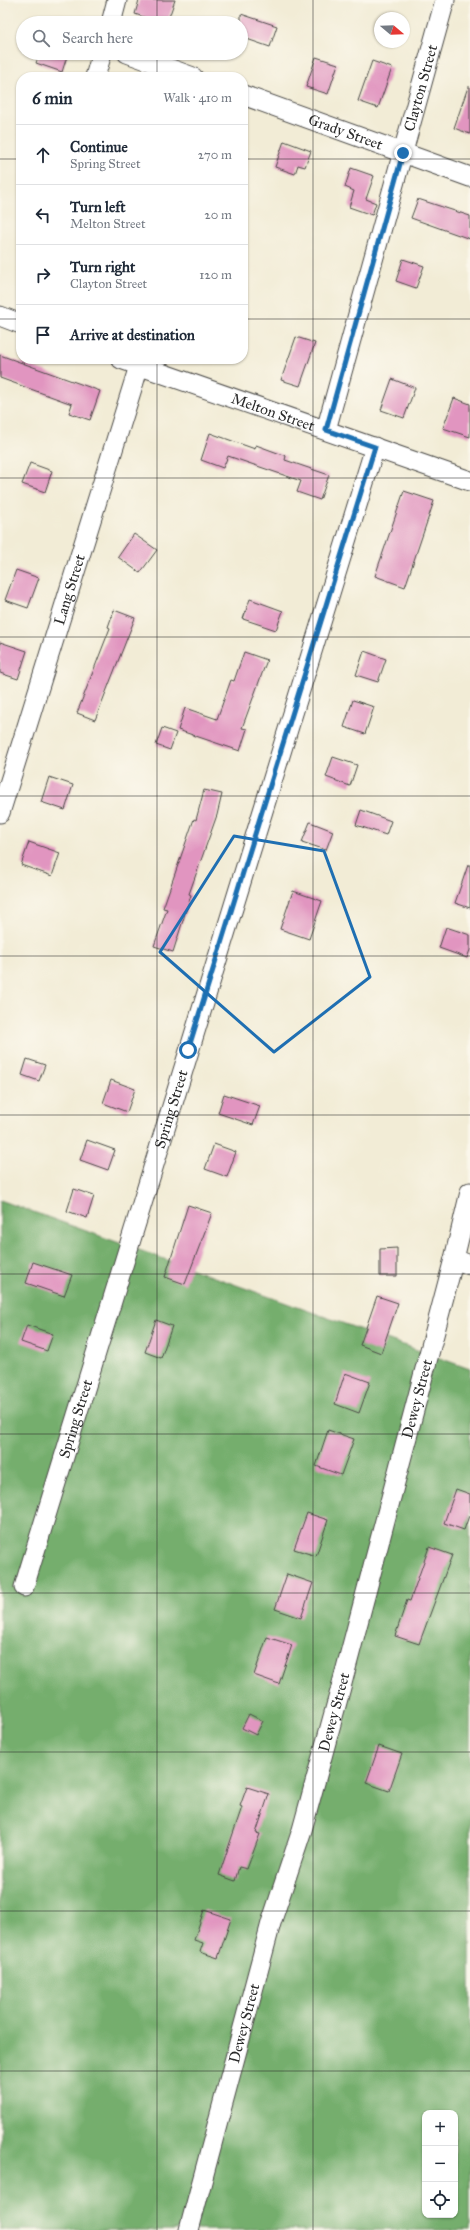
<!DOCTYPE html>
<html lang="en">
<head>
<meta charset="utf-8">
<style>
	:root { --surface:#fff; --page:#f6f6f7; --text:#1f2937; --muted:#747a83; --line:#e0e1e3 }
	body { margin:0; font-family:"IM FELL Great Primer",serif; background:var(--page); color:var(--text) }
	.controls { position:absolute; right:12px; bottom:12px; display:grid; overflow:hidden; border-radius:8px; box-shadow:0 1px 3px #0004 }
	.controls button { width:36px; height:36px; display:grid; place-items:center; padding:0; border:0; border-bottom:1px solid var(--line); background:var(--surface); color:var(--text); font:20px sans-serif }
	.compass { position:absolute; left:374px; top:12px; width:36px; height:36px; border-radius:50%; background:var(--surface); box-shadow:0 1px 3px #0004; rotate:109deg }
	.stop { position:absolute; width:12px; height:12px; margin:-9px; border:3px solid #1f6fb2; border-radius:50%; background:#fff }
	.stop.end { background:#1f6fb2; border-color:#fff; box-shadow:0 1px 4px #0008 }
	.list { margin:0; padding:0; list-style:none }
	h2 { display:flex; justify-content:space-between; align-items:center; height:52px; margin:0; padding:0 16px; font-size:17px }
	h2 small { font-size:13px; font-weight:400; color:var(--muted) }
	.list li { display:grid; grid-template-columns:26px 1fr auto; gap:12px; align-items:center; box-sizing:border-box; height:60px; padding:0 16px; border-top:1px solid var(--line) }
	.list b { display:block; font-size:15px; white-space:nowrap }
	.list p { margin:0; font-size:13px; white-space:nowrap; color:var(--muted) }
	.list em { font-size:13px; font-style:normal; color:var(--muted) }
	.icon { flex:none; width:22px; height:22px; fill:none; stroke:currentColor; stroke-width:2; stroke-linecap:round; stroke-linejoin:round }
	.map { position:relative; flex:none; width:470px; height:2230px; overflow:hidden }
	.search { position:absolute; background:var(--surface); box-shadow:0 1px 3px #0004; left:16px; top:16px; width:232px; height:44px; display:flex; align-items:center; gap:10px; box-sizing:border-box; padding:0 14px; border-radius:22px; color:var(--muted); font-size:15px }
	.panel { position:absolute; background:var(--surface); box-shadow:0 1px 3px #0004; left:16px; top:72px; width:232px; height:292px; border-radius:16px }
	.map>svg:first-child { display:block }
	.forest { fill:#74ae6d; stroke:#506c4c; fill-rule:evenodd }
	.building { fill:#e195c0 }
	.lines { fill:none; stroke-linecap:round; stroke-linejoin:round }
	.minor-casing { stroke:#494845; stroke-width:21 }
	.minor { stroke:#fff; stroke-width:19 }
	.route { stroke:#1f6fb2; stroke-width:5 }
	.marked { fill:none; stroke:#1f6fb2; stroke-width:3; stroke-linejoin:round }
	.grid { fill:none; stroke:#2b2b2b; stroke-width:1; stroke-opacity:0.55 }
	.labels { text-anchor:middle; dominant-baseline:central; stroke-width:3.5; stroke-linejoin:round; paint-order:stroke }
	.street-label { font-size:15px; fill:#2b2b2b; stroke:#fbf7ec }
</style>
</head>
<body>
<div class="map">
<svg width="470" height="2230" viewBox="0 0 470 2230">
	<rect width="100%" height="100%" fill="#fbf7ec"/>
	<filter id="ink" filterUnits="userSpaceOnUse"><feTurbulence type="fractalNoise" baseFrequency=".025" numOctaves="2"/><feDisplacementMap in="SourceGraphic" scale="8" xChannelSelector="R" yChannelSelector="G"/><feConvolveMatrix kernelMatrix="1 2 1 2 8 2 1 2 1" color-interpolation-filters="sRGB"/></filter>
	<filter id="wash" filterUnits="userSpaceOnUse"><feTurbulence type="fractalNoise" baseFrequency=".012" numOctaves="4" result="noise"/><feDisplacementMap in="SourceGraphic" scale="16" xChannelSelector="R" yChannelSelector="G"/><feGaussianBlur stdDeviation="0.9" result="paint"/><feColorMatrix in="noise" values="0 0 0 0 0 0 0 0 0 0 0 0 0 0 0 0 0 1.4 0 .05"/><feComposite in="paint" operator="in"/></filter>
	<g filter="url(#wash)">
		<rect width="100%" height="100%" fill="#f2ecd6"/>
		<!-- forest -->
		<path class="forest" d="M 0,1200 L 470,1369 L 470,2230 L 0,2230 ZM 425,2113 L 455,2113 L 455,2215 L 425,2215 Z"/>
		<g id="blocks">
			<!-- building -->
			<path class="building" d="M 139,0 L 175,0 L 167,23 L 161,23 L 135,14 Z
				M 241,14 L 277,26 L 270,47 L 241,37 Z
				M 40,53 L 68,53 L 62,72 L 36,63 Z
				M 316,57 L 338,64 L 328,94 L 306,87 Z
				M 372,61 L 392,68 L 378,108 L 358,101 Z
				M 468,87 L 470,87 L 470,134 L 454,128 Z
				M 284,141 L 311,151 L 305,167 L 298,165 L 295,174 L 275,167 Z
				M 351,168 L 374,176 L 366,199 L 376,203 L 372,215 L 349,207 L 354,191 L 345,187 Z
				M 418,199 L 470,216 L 470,239 L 411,218 Z
				M 403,259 L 424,266 L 416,288 L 396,281 Z
				M 296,337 L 315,343 L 300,386 L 281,380 Z
				M 0,355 L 100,391 L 90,420 L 69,413 L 72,404 L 0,378 Z
				M 392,379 L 415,388 L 404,418 L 381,410 Z
				M 454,398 L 470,404 L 470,437 L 443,428 Z
				M 210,433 L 255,449 L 256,445 L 286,456 L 285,460 L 329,475 L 320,500 L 297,492 L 301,481 L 228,456 L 223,468 L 201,460 Z
				M 30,463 L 52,471 L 45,492 L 22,484 Z
				M 404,491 L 434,501 L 405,587 L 375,576 Z
				M 134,534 L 157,550 L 140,573 L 118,557 Z
				M 16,570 L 39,578 L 28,608 L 5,600 Z
				M 250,599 L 283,611 L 276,630 L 243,619 Z
				M 114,610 L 135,618 L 95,720 L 77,713 L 110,628 L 108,627 Z
				M 0,642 L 27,651 L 18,679 L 0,673 Z
				M 364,651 L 386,659 L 378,682 L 356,675 Z
				M 244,652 L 267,660 L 242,728 L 247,729 L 240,751 L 178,730 L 185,708 L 217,719 L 231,680 L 234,681 Z
				M 353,700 L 374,707 L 365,734 L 344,727 Z
				M 162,728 L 176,733 L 170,750 L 156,745 Z
				M 333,757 L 357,765 L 350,786 L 326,777 Z
				M 49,777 L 73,785 L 65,810 L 41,802 Z
				M 204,790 L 222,794 L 217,815 L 189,894 L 191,895 L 173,952 L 154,946 L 167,909 L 163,908 L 194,819 L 196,820 Z
				M 361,810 L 391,821 L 386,835 L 356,825 Z
				M 310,822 L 333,831 L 326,850 L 302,842 Z
				M 29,842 L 60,853 L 52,876 L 21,865 Z
				M 468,865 L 470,865 L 470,908 L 455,903 Z
				M 293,891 L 322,901 L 309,939 L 280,929 Z
				M 446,927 L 470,935 L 470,950 L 467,958 L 439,948 Z
				M 27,1059 L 45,1065 L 39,1081 L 22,1075 Z
				M 111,1080 L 135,1089 L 127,1112 L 103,1103 Z
				M 224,1094 L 260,1106 L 253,1125 L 218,1113 Z
				M 87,1140 L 115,1150 L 108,1170 L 80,1160 Z
				M 214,1144 L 236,1152 L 227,1177 L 205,1169 Z
				M 74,1189 L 94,1196 L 87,1218 L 67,1211 Z
				M 188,1205 L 212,1213 L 185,1284 L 165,1277 Z
				M 397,1248 L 397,1276 L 380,1276 L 380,1249 Z
				M 33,1262 L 72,1275 L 64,1296 L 26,1283 Z
				M 377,1296 L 398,1303 L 381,1353 L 360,1345 Z
				M 156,1320 L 172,1326 L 161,1358 L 145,1352 Z
				M 27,1325 L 53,1334 L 47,1351 L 21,1342 Z
				M 345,1373 L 370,1382 L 359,1413 L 335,1404 Z
				M 328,1430 L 354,1439 L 341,1475 L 316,1466 Z
				M 456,1489 L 470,1494 L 470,1513 L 464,1530 L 444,1523 Z
				M 307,1513 L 328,1520 L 316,1556 L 294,1549 Z
				M 429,1547 L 452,1555 L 419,1644 L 395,1636 L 407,1600 L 410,1601 Z
				M 287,1574 L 313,1583 L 301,1618 L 275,1609 Z
				M 267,1637 L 292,1645 L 279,1684 L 254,1675 Z
				M 249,1714 L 263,1721 L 256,1735 L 242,1728 Z
				M 379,1746 L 402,1754 L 389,1791 L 366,1783 Z
				M 247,1787 L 269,1794 L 256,1833 L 260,1834 L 247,1869 L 239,1867 L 235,1881 L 219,1875 L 242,1807 L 240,1806 Z
				M 204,1910 L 231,1919 L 218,1958 L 200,1952 L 203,1943 L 194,1940 Z"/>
		</g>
	</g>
	<g filter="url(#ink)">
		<use href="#blocks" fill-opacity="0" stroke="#494845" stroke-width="1"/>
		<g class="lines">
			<!-- minor casing -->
			<g class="minor-casing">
				<g id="minor">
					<path d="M 111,23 L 117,0"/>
					<path d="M 127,53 L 193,77"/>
					<path d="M 95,77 L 102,53"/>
					<path id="s1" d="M 243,95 L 470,177"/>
					<path d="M 0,316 L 21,324"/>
					<path id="s2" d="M 121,359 L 470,481"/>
					<path id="s3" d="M 326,430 L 445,0"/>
					<path id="s4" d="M 0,813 L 139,366"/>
					<path d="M 454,1259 L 470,1265"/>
					<path id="s5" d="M 24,1587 L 375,447"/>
					<path id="s6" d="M 189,2230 L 271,1923 L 302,1830 L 340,1691 L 454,1259 L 470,1192"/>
				</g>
			</g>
			<!-- minor -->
			<use href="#minor" class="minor"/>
		</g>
	</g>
	<g class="lines" filter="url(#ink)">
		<!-- route -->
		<path class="route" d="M 188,1050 L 375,447 L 326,430 L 403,153"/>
	</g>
	<!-- marked area -->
	<path class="marked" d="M 234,836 L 324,851 L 370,977 L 274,1052 L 160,952 Z"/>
	<!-- grid -->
	<path class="grid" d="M 157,0 L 157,23M 313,0 L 313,2230M 157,53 L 157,77M 0,159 L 21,159M 243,159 L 470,159M 0,319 L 21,319M 243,319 L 470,319M 157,359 L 157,2230M 0,478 L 470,478M 0,637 L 470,637M 0,796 L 470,796M 0,956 L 470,956M 0,1115 L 470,1115M 0,1274 L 470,1274M 0,1434 L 470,1434M 0,1593 L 470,1593M 0,1752 L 470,1752M 0,1911 L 470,1911M 0,2071 L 470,2071"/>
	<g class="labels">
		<!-- street labels -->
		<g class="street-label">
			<text stroke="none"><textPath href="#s3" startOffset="355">Clayton Street</textPath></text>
			<text stroke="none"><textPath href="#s1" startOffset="109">Grady Street</textPath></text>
			<text stroke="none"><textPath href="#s2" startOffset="161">Melton Street</textPath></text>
			<text stroke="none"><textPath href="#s4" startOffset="234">Lang Street</textPath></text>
			<text stroke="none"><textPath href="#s5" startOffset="500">Spring Street</textPath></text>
			<text stroke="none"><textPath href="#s6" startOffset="862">Dewey Street</textPath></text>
			<text stroke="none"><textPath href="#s5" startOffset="176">Spring Street</textPath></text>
			<text stroke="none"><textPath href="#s6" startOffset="538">Dewey Street</textPath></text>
			<text stroke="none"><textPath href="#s6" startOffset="214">Dewey Street</textPath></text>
		</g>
	</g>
</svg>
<div class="controls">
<button>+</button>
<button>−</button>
<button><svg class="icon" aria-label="locate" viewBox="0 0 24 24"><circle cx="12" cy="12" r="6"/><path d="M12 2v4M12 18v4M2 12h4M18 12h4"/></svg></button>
</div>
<svg class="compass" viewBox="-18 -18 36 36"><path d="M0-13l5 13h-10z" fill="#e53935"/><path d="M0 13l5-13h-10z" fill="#747a83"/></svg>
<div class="stop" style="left:188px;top:1050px"></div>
<div class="stop end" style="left:403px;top:153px"></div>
<div class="search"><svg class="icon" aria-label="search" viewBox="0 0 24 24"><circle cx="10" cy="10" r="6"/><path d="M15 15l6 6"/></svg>Search here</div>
<section class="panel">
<h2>6 min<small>Walk · 410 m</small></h2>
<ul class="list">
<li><svg class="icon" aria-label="ahead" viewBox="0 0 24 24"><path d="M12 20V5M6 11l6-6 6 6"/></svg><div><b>Continue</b><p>Spring Street</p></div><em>270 m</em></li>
<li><svg class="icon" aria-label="left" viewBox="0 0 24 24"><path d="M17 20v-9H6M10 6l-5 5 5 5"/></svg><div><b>Turn left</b><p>Melton Street</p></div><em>20 m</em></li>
<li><svg class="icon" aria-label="right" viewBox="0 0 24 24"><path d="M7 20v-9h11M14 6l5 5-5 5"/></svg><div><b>Turn right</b><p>Clayton Street</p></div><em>120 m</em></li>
<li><svg class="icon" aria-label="arrive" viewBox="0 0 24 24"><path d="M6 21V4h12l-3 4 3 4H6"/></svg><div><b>Arrive at destination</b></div></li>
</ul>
</section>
</div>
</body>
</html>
